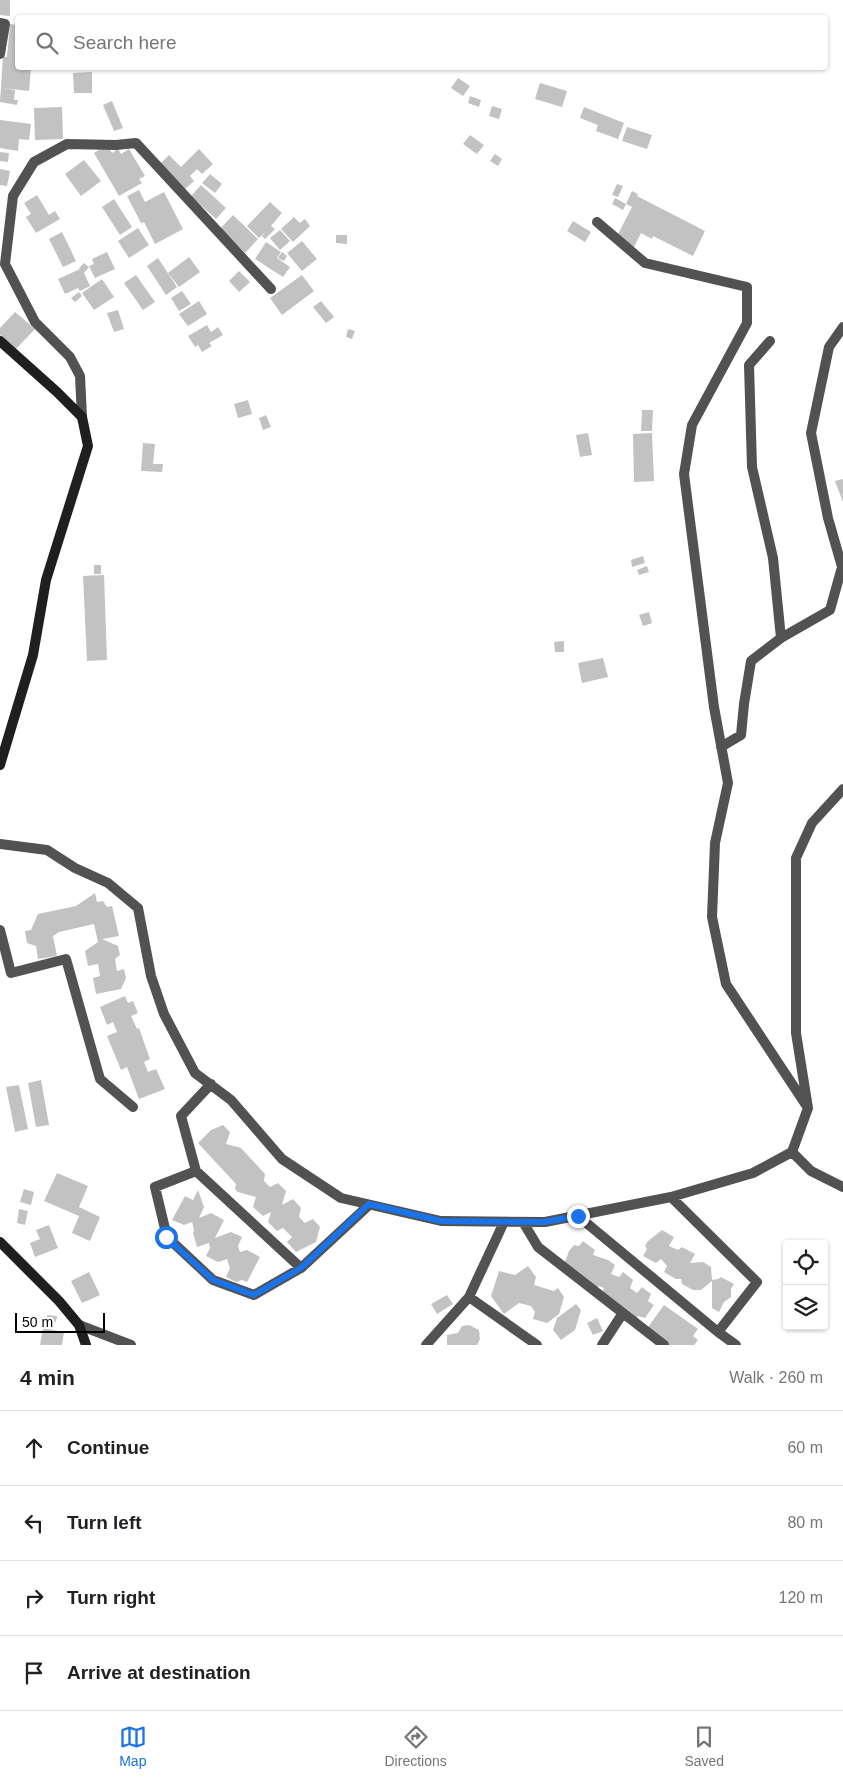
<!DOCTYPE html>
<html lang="en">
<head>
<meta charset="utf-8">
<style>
	:root { --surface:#fff; --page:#f2f2f2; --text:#202124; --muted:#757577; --line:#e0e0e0; --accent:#1a73e8 }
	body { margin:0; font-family:Arial,sans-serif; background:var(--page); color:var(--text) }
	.controls { position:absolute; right:15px; bottom:15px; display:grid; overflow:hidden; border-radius:5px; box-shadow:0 1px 4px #0004 }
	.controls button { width:45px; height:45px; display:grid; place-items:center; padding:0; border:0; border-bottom:1px solid var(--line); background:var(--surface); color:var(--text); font:25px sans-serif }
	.scale { position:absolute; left:15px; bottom:12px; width:90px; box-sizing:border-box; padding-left:5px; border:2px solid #000; border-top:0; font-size:14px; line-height:18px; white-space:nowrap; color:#000; -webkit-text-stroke:4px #fff; paint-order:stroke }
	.stop { position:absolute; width:15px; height:15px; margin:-11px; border:4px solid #1a73e8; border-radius:50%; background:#fff }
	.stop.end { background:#1a73e8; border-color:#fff; box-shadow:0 1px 5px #0008 }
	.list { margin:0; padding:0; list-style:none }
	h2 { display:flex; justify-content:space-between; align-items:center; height:65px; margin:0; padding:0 20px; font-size:21px }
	h2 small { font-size:16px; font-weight:400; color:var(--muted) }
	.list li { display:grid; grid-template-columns:32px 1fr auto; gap:15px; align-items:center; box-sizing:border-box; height:75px; padding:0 20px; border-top:1px solid var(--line) }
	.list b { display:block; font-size:19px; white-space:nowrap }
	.list em { font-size:16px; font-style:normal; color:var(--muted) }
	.icon { flex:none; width:28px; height:28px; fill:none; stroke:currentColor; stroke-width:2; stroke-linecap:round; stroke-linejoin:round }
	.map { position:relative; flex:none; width:843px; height:1345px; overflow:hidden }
	.search { position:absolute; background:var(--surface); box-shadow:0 1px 4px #0004; left:15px; right:15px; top:15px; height:55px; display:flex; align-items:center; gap:12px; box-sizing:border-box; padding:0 18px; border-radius:5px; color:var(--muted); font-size:19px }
	.sheet { height:365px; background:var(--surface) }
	nav { display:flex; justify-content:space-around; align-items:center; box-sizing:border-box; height:70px; border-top:1px solid var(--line); background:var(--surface); font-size:14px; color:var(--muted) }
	nav a { display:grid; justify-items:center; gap:2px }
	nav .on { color:var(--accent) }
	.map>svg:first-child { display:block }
	.building { fill:#c2c2c2 }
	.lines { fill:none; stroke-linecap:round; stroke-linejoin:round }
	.minor { stroke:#525252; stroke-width:10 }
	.secondary { stroke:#1f1f1f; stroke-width:10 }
	.route { stroke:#1a73e8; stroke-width:6 }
</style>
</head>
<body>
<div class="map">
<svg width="843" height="1345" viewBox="0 0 843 1345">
	<rect width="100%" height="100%" fill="#fff"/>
	<!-- building -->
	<path class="building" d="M 0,0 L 10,0 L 10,16 L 0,15 Z
		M 10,24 L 18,25 L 18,68 L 31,68 L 29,91 L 3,88 L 15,90 L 14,100 L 18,100 L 17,105 L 0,102 L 3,56 L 7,57 Z
		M 92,72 L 92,93 L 74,93 L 73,73 Z
		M 458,78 L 470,86 L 463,96 L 451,88 Z
		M 540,83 L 567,91 L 562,107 L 535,99 Z
		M 470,96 L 481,100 L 479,107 L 468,103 Z
		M 112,101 L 123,128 L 114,131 L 103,105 Z
		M 492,106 L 502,109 L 499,119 L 489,116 Z
		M 62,107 L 63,139 L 35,140 L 34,108 Z
		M 584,107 L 624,123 L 618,139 L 596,131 L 598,125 L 580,118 Z
		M 0,120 L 31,124 L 29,140 L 19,139 L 18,151 L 0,148 Z
		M 627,127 L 652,135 L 647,149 L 622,141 Z
		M 470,135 L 484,145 L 477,154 L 463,144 Z
		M 107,145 L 112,153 L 118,149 L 121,154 L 129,149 L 145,176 L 139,179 L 142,183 L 119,196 L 94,153 Z
		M 199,149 L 213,164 L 202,174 L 197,169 L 190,176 L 194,181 L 184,190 L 159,165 L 169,155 L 181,167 Z
		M 0,152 L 9,153 L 8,162 L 0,161 Z
		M 495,154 L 502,159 L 498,166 L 490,161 Z
		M 84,160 L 101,181 L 81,196 L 65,174 Z
		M 0,169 L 10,171 L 7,186 L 0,185 Z
		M 210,174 L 222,184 L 215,193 L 202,183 Z
		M 617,184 L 623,186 L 618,197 L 612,195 Z
		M 201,185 L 226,208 L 216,219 L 191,196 Z
		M 139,190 L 145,202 L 164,192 L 183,229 L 155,244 L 144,222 L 141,223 L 127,196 Z
		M 632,191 L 638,194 L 637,196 L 705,231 L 693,256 L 653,236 L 652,239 L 641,233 L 634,247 L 616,238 L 632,207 L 626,204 Z
		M 37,195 L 49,215 L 55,211 L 60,219 L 36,233 L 26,217 L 31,214 L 24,203 Z
		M 615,198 L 626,204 L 623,210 L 612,204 Z
		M 114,199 L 132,227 L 120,235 L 102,207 Z
		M 270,202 L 282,213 L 271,226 L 275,229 L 265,239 L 262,236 L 266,231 L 259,238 L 247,226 Z
		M 233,215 L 258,239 L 245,253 L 220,229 Z
		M 294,217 L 300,223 L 305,219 L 310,226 L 293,242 L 281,229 Z
		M 573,221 L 591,232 L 585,242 L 567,231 Z
		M 138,228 L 149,245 L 129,258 L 118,241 Z
		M 280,230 L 290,241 L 280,250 L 270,238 Z
		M 62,232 L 76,261 L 63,267 L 49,239 Z
		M 336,235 L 347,235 L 347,244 L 336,243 Z
		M 302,241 L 317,259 L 302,271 L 287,253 Z
		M 266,242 L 281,252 L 277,258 L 290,267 L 283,277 L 255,259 Z
		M 107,252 L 115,269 L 95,278 L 89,266 L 94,264 L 92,259 Z
		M 282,252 L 287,256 L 284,261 L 278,258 Z
		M 189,257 L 200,272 L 179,287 L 168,273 Z
		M 158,258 L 177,287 L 166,295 L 147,266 Z
		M 84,263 L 89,267 L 84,273 L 90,286 L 80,291 L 78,288 L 65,294 L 58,279 L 80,269 L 79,268 Z
		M 239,271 L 250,282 L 239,292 L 229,281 Z
		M 136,275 L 155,302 L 143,310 L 124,283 Z
		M 302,275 L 314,291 L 282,315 L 270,298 Z
		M 102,279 L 114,297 L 94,310 L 82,293 Z
		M 182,291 L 191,304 L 179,311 L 171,298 Z
		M 79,292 L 82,296 L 75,302 L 71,298 Z
		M 199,301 L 207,314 L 188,326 L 179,314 Z
		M 321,301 L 334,317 L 326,323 L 313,307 Z
		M 118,310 L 124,329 L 114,332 L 107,313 Z
		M 15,312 L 35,329 L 16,349 L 0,335 L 0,328 Z
		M 207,325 L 211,332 L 218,327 L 223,335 L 209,343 L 212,346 L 202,352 L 198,345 L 195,347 L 188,336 Z
		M 348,329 L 355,331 L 352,339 L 346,337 Z
		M 248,400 L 252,414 L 238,418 L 234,404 Z
		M 642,410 L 653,410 L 652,431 L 641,431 Z
		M 266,415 L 271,427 L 263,430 L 259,418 Z
		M 588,433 L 592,455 L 580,457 L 576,435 Z
		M 652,433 L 654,481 L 634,482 L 633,434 Z
		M 143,443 L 155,444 L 153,464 L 163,464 L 162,472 L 141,471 Z
		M 843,479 L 843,502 L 835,481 Z
		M 643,556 L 645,563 L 632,567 L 631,560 Z
		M 94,565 L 101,565 L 101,574 L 94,574 Z
		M 647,566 L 649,572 L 639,575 L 637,570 Z
		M 104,575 L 107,660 L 87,661 L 83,576 Z
		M 649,612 L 652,623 L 643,626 L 639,615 Z
		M 564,641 L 564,652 L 555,652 L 554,642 Z
		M 603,658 L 608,677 L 582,683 L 578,663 Z
		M 95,893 L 97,902 L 103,901 L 107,907 L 112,906 L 119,936 L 102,939 L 118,946 L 120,955 L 115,959 L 117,971 L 124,969 L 126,978 L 121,989 L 96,994 L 93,978 L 100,976 L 98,964 L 88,966 L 85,951 L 98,942 L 94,924 L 59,932 L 53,936 L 57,956 L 38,959 L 36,946 L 27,943 L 25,931 L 31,930 L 38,914 L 76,906 Z
		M 125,996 L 128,1003 L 133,1001 L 138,1013 L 131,1016 L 137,1029 L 139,1028 L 150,1059 L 144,1062 L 148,1072 L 156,1069 L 165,1089 L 139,1099 L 127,1067 L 121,1070 L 107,1036 L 117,1032 L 113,1022 L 107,1025 L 100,1007 Z
		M 41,1080 L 49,1125 L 36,1127 L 28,1083 Z
		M 19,1085 L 28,1129 L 15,1132 L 6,1087 Z
		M 223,1125 L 230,1132 L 226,1144 L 241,1148 L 265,1174 L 264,1181 L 270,1187 L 278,1183 L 286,1191 L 282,1205 L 293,1199 L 301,1208 L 299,1217 L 305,1223 L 313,1219 L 320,1227 L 316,1242 L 296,1252 L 287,1242 L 292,1237 L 283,1228 L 277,1231 L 268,1222 L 271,1212 L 263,1216 L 253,1207 L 256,1197 L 238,1192 L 235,1189 L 236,1184 L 198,1143 L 211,1130 Z
		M 57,1173 L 88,1186 L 79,1207 L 100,1217 L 90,1241 L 72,1233 L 79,1216 L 44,1201 Z
		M 24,1189 L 34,1192 L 31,1205 L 20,1202 Z
		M 198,1190 L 204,1207 L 199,1218 L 211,1213 L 224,1220 L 215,1238 L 231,1232 L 242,1237 L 238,1246 L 240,1252 L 247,1250 L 260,1257 L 247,1282 L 242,1280 L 236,1282 L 226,1277 L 230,1268 L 227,1259 L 218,1262 L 206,1256 L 210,1248 L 209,1243 L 197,1247 L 193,1233 L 194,1230 L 192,1222 L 184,1225 L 172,1220 L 185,1196 L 193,1200 Z
		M 19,1209 L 28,1211 L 25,1225 L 17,1223 Z
		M 49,1225 L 58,1248 L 35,1257 L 30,1243 L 40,1239 L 36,1230 Z
		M 662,1230 L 674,1237 L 669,1246 L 678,1250 L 682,1247 L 695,1254 L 690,1263 L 703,1262 L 711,1267 L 712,1280 L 718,1279 L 721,1277 L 734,1284 L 731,1289 L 731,1297 L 724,1302 L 719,1312 L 712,1308 L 712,1281 L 701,1290 L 693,1290 L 682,1284 L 681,1279 L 676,1279 L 664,1272 L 667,1266 L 661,1259 L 656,1263 L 643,1256 L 647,1249 L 645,1246 L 648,1241 Z
		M 583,1241 L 595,1250 L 593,1255 L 608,1260 L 615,1265 L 611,1274 L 619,1277 L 623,1272 L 633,1280 L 630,1288 L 637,1293 L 642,1287 L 651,1294 L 648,1301 L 654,1305 L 645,1318 L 638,1316 L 635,1320 L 601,1296 L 604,1288 L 599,1286 L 596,1290 L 563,1267 L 569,1251 L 574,1245 L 579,1246 Z
		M 528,1266 L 536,1277 L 534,1285 L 554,1291 L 558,1288 L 564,1297 L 559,1314 L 547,1323 L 533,1319 L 535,1312 L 531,1306 L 519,1303 L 504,1314 L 491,1296 L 499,1271 L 515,1275 Z
		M 89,1272 L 100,1295 L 82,1303 L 71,1281 Z
		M 447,1295 L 453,1304 L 437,1314 L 431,1304 Z
		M 576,1304 L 581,1310 L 575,1330 L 561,1340 L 553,1330 L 557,1318 Z
		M 664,1305 L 698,1329 L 693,1336 L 698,1340 L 694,1345 L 667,1345 L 646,1330 Z
		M 47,1315 L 57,1316 L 56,1322 L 47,1320 Z
		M 597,1318 L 603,1331 L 593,1335 L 587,1323 Z
		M 469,1325 L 479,1330 L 480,1339 L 477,1345 L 447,1345 L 447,1335 L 458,1333 L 462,1326 Z
		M 43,1328 L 64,1332 L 62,1345 L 40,1345 Z"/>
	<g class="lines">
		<!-- minor -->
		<path class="minor" d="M 0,23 L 5,24 L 0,54
			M 597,222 L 645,263 L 747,287 L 747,323 L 692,425 L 684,474 L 714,707 L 728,783 L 715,843 L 712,917 L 726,984 L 806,1105
			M 770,341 L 749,365 L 752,467 L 773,558 L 781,638
			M 82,417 L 80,376 L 70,357 L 35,322 L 5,264 L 13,196 L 34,162 L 67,144 L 116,145 L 136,143 L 271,289
			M 721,747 L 741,735 L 744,704 L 751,661 L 781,638 L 830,610 L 842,567 L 828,518 L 811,433 L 829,347 L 843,327
			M 0,844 L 47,850 L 75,868 L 108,883 L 138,908 L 151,976 L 164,1014 L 195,1073 L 231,1100 L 282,1159 L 341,1198 L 441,1221 L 545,1222 L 671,1197 L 753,1173 L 792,1152 L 808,1108 L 796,1033 L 796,858 L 812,823 L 843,789
			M 0,930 L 11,973 L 66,959 L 100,1079 L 133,1107
			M 211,1084 L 181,1116 L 196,1171 L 301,1268 L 369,1205
			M 792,1152 L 811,1171 L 843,1187
			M 196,1171 L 155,1187 L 167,1237 L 213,1280 L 254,1295 L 301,1268
			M 578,1216 L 718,1332 L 757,1282 L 671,1197
			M 504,1222 L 469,1297 L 537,1345
			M 523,1222 L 538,1247 L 664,1345
			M 79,1325 L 131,1345
			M 718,1332 L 736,1345
			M 426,1345 L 469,1297
			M 602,1345 L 623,1313"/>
		<!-- secondary -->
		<path class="secondary" d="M 0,341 L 57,392 L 82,417 L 88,446 L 46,580 L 33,655 L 0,765
			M 0,1242 L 59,1301 L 79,1325 L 86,1345"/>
	</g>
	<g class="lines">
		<!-- route -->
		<path class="route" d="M 166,1237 L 213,1280 L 254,1295 L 301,1268 L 369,1204 L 441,1221 L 544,1222 L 578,1216"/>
	</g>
</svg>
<div class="controls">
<button><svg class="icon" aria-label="locate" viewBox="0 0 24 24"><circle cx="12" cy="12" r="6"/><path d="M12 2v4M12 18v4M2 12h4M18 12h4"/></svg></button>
<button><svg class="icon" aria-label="layers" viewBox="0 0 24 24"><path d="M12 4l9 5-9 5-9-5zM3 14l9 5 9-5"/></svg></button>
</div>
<div class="scale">50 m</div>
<div class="stop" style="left:166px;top:1237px"></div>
<div class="stop end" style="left:578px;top:1216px"></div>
<div class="search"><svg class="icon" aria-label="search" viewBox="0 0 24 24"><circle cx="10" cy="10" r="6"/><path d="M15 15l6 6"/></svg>Search here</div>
</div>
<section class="sheet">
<h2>4 min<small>Walk · 260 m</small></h2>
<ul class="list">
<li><svg class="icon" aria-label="ahead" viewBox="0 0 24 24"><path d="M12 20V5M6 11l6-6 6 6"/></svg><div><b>Continue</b></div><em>60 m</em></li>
<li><svg class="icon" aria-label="left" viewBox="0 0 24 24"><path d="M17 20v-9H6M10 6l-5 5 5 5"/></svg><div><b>Turn left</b></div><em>80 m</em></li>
<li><svg class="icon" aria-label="right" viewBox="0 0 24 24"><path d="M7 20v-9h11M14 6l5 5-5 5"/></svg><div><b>Turn right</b></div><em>120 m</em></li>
<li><svg class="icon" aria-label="arrive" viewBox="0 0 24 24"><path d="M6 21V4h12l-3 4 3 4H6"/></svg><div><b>Arrive at destination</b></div></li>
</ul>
</section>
<nav>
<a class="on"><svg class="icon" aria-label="map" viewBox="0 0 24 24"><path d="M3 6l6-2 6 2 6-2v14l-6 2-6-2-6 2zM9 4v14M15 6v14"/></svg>Map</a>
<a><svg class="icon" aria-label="directions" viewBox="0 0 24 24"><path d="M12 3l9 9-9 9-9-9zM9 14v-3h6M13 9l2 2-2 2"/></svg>Directions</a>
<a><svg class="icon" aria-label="saved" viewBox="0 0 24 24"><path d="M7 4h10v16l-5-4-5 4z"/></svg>Saved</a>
</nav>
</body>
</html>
